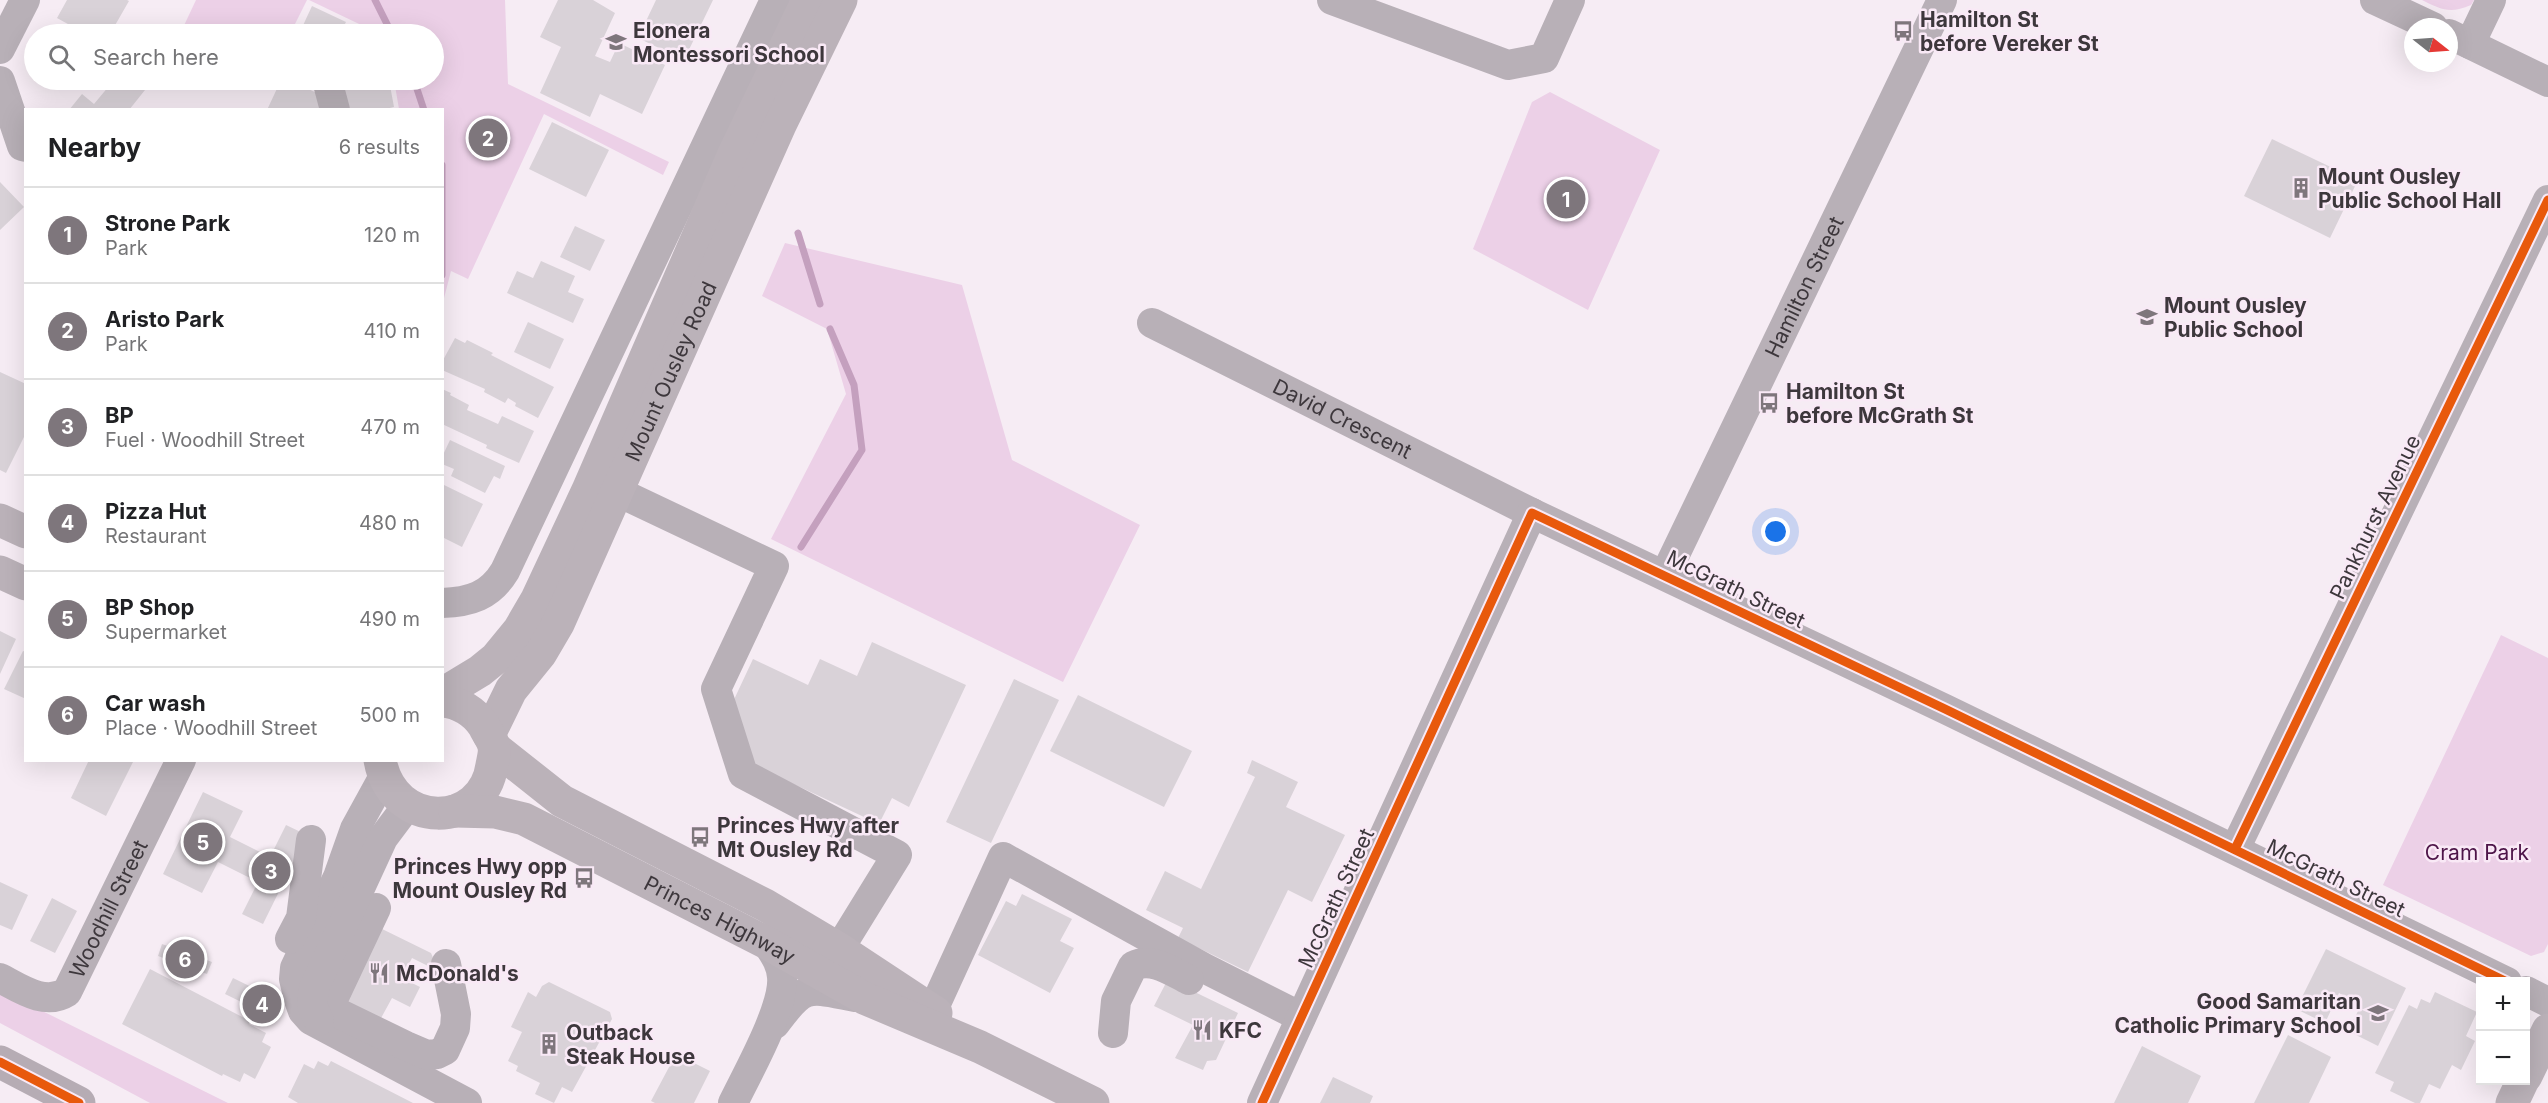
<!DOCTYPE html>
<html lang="en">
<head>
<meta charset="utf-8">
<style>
	:root { --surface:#fff; --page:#f2f2f2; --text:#202124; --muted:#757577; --line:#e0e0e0; --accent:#7e767c }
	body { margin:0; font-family:Inter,sans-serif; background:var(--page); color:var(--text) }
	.controls { position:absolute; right:18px; bottom:18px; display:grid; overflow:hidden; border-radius:0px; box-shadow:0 6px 24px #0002 }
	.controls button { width:54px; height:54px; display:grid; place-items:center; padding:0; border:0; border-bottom:2px solid var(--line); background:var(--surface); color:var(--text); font:30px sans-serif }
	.compass { position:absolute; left:2404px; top:18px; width:54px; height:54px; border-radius:50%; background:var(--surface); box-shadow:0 6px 24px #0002; rotate:107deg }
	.you { position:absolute; left:1776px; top:532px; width:21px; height:21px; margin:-15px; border:4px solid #fff; border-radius:50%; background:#1a73e8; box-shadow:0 0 0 9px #1a73e833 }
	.badge { display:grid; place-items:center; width:39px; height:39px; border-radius:50%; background:var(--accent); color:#fff; font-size:20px; font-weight:700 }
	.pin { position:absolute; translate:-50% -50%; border:3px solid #fff; box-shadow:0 2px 6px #0006 }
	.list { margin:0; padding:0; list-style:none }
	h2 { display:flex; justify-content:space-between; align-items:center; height:78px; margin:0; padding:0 24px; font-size:26px }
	h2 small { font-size:20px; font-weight:400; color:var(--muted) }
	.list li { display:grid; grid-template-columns:39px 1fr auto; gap:18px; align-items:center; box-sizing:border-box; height:96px; padding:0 24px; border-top:2px solid var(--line) }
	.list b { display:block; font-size:22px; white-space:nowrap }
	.list p { margin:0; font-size:20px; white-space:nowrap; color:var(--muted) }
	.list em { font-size:20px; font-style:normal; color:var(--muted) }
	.icon { flex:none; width:33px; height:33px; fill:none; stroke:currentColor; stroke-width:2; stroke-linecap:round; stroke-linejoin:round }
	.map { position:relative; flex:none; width:2548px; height:1103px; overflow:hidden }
	.search { position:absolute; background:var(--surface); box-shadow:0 6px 24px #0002; left:24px; top:24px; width:420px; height:66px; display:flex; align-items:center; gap:15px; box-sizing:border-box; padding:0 21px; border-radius:33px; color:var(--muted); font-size:22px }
	.panel { position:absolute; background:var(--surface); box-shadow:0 6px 24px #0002; left:24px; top:108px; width:420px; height:654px; border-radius:0px }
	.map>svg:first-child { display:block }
	.green { fill:#ecd0e7 }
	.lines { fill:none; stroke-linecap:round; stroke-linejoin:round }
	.stream { stroke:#c4a0be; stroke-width:7 }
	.building { fill:#d9d2d8 }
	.minor { stroke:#b8b0b7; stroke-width:30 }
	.major { stroke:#bbb2b9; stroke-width:33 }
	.highway { stroke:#b6acb4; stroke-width:33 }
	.cycleway-casing { stroke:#f9e9f6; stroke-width:13 }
	.cycleway { stroke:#e8590c; stroke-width:9 }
	.labels { text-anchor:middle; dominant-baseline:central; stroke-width:5; stroke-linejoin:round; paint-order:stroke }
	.poi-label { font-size:21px; font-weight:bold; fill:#3d373c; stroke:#f9e9f6; text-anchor:start }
	.street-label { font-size:21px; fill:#3d373c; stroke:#f9e9f6 }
	.park-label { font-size:21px; fill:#4e1549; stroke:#f9e9f6 }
</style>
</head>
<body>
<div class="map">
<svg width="2548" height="1103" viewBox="0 0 2548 1103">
	<rect width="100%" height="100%" fill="#f6ecf4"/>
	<!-- green -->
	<path class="green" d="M 196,0 L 307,0 L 290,34 L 180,34 Z
		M 309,0 L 505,0 L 508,84 L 669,162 L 663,175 L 544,114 L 468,279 L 451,271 L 443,302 L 442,110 L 399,109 L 394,80 L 434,80 L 434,34 L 380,34 Z
		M 2422,0 L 2474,0 L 2471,5 C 2450,14 2442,10 2422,0 Z
		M 1550,92 L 1660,150 L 1588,310 L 1473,249 L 1532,102 Z
		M 785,243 L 962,285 L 1012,460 L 1140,525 L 1063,682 L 771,539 L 846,394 L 827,329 L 762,296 Z
		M 2501,635 L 2548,658 L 2548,944 L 2544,952 L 2531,956 L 2383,885 Z
		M 0,990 L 228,1103 L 150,1103 L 0,1023 Z"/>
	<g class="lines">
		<!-- stream -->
		<path class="stream" d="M 375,0 L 392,34
			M 414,80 L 424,110
			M 442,165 L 442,275
			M 798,233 L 820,304
			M 801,547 L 862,450 L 854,385 L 830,329"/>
	</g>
	<!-- building -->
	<path class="building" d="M 67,0 L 127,0 L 129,1 L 110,34 L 93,27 L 90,34 L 86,34 L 57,18 Z
		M 558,0 L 593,0 L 615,13 L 595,56 L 610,62 L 619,43 L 665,65 L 642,114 L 600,94 L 590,117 L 540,93 L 561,47 L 540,37 Z
		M 656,0 L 713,0 L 684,60 L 638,38 Z
		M 312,6 L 346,22 L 340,34 L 299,34 Z
		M 114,80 L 133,80 L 145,90 L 129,110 L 69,110 L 82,94 L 94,104 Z
		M 281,80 L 290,80 L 327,98 L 321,110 L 267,110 Z
		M 350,80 L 389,80 L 394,107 L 381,110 L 346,110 L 340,82 Z
		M 552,122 L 609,150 L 586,197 L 529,169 Z
		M 2272,139 L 2358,180 L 2330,238 L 2244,196 Z
		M 0,182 L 24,207 L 0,230 Z
		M 575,226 L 605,240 L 590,271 L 560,257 Z
		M 541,261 L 575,276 L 568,292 L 584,299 L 573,323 L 507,293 L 517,271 L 533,278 Z
		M 528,322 L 564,339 L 550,369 L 514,352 Z
		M 455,338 L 465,343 L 467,340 L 493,353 L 491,355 L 554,387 L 538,418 L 515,406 L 516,403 L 508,398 L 505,403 L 484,392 L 485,389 L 442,370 L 442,362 Z
		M 0,372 L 26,384 L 26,433 L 6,473 L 0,470 Z
		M 442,389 L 451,393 L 450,395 L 469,405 L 467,410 L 498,424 L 502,416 L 534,431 L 519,463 L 486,448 L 487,445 L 442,424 Z
		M 450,440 L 505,466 L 500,479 L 494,476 L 485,493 L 451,476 L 454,469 L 442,464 L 442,457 Z
		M 442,484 L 483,504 L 462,547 L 442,537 Z
		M 0,631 L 16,639 L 0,674 Z
		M 872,642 L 966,685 L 909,807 L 892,798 L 879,824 L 751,764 L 731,706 L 753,659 L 808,685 L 820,659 L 857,676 Z
		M 23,651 L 26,652 L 26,699 L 4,689 Z
		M 1014,679 L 1059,700 L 991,843 L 946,822 Z
		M 1078,695 L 1192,751 L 1164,807 L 1050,751 Z
		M 89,760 L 134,760 L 106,816 L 71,798 Z
		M 1252,760 L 1298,782 L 1286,807 L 1345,835 L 1312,902 L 1288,890 L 1248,972 L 1178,938 L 1183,928 L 1146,910 L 1165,871 L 1201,889 L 1255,777 L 1247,773 Z
		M 203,792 L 243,811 L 230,837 L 270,857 L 286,825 L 307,835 L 263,924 L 242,914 L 258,882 L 218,862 L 202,893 L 163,874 Z
		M 0,882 L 28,895 L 12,930 L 0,925 Z
		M 1022,894 L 1072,919 L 1060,941 L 1074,948 L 1050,993 L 978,955 L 1006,901 L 1016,906 Z
		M 52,898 L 77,911 L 55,953 L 30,941 Z
		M 376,926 L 431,953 L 434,960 L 430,967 L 412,958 L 402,978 L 420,987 L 410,1007 L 392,998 L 380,1020 L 337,1004 Z
		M 162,944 L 212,962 L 207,974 L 158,956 Z
		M 2326,949 L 2406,988 L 2378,1046 L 2348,1031 L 2361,1005 L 2339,993 L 2325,1023 L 2296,1009 Z
		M 150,969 L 250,1021 L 249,1024 L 266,1033 L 262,1042 L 271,1047 L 255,1079 L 244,1073 L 240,1082 L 223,1074 L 222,1076 L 122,1024 Z
		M 233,978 L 274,998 L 278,1011 L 274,1018 L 225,994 Z
		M 1168,979 L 1238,1013 L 1216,1060 L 1207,1061 L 1203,1070 L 1175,1058 L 1193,1025 L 1154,1006 Z
		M 549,982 L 610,1012 L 612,1019 L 572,1092 L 562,1087 L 554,1103 L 535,1094 L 540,1083 L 516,1071 L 518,1066 L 508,1061 L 522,1032 L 511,1027 L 528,992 L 536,997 L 542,986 Z
		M 2435,992 L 2477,1012 L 2466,1036 L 2475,1041 L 2461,1070 L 2452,1065 L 2440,1089 L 2429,1084 L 2420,1103 L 2415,1103 L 2390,1091 L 2394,1082 L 2375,1073 L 2409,1005 L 2417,1009 L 2421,999 L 2430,1003 Z
		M 2288,1035 L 2331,1057 L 2309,1103 L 2254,1103 Z
		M 2142,1046 L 2201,1076 L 2188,1103 L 2114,1103 Z
		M 676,1054 L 710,1071 L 694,1103 L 655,1103 L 651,1101 Z
		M 318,1061 L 328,1066 L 331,1061 L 413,1103 L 298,1103 L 288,1097 L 304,1064 L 314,1069 Z
		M 1333,1077 L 1373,1096 L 1370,1103 L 1320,1103 Z"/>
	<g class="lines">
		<!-- minor -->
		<g class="minor">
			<path d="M 1332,0 L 1508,65 L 1544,58 L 1570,0"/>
			<path d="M 2375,0 L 2433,27"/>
			<path d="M 2449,34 L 2548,82"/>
			<path d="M 2470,44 L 2491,0"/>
			<path d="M 0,49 L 25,0"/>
			<path d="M 327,80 L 335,110"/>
			<path d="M 0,81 L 22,146 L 26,147"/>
			<path id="s1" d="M 1152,323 L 1532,513"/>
			<path d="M 616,491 L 774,566 L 716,689 L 743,774 L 897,855 L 839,949"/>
			<path id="s2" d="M 1665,575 L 1942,0"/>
			<path d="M 442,603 C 470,602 490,596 505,571 L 775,0"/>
			<path d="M 383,778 L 355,829 L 338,877 L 295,968 L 294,979 L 299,1000 L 303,1011 L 311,1020 L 467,1103"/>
			<path d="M 2235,849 L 2548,200"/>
			<path d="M 376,908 L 334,997 L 332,1007 L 336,1012 L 406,1046 L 427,1055 L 437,1054 L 445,1050 L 455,1028 L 456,1014 L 446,964"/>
			<path d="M 290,939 L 301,918 L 311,840"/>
			<path id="s3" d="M 0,978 C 21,989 45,1006 67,992 L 181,760"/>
			<path d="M 2526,991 L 2548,1002"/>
			<path d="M 933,1010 L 1003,857 L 1204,968 L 1301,1017"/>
			<path d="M 319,1021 L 312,1005 L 314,988 L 383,838 L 407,806"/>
			<path d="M 775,1024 C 805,983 808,988 855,997"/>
			<path d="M 1113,1033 L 1116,1001 L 1133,966 C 1152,957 1171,971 1189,980"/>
			<path d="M 733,1103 C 747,1074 785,1007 782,977 C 781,963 774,954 767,943"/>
			<path d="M 1262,1103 L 1532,513 L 1945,709 L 2507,982"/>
		</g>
		<!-- major -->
		<g class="major">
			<path d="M 0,520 L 26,532"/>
			<path d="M 0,572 L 26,584"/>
			<path d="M 442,694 L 480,671 L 496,658 L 519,630 L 537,599 L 588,490 L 733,156 L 808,0"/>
			<path id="s4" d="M 489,735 L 511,690 L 541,653 L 558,624 L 780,125 L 841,0"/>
			<path d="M 495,748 L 562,801 L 765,905 L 839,949 L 936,1013"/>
			<path d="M 380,760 C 393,831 483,829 492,765 C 493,760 495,752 494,747 C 493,740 487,733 484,726 C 475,712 459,702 442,701"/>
			<path id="s5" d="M 455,811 L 495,812 L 524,819 L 767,943 L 864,998 L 980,1047 L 1093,1103"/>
			<path d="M 2526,1076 L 2548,1030"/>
			<path d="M 2512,1103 L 2523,1080"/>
		</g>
		<!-- highway -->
		<path class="highway" d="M 0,1062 L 79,1103"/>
		<!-- cycleway casing -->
		<g class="cycleway-casing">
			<path id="cycleway" d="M 2235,849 L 2548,200
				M 0,1062 L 79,1103
				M 1262,1103 L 1532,513 L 1945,709 L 2507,982"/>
		</g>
		<!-- cycleway -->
		<use href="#cycleway" class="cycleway"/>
	</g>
	<!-- icons -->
	<defs>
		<g id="bus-bare" transform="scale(1.62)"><path d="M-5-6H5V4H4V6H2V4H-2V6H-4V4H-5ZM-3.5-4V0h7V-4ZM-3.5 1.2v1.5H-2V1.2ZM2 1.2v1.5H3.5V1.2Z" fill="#7e767c" stroke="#f9e9f6" stroke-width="2.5" paint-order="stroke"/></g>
		<g id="school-bare" transform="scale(1.62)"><path d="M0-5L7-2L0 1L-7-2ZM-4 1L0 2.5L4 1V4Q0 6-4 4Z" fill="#7e767c" stroke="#f9e9f6" stroke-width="2.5" paint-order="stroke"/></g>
		<g id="building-bare" transform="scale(1.62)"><path d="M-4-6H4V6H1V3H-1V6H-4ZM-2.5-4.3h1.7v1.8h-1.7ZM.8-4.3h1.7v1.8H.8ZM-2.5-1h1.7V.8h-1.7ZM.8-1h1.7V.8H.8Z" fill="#7e767c" stroke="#f9e9f6" stroke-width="2.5" paint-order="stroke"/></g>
		<g id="restaurant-bare" transform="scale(1.62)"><path d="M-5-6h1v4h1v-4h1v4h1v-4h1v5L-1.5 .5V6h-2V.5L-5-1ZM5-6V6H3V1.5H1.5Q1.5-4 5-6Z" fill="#7e767c" stroke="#f9e9f6" stroke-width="2.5" paint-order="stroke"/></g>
	</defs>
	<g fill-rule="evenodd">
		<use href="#bus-bare" x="1903" y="31"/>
		<use href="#school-bare" x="616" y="42"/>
		<use href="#building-bare" x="2301" y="188"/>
		<use href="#school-bare" x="2147" y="317"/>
		<use href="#bus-bare" x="1769" y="403"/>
		<use href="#bus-bare" x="700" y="837"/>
		<use href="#bus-bare" x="584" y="878"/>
		<use href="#restaurant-bare" x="379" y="973"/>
		<use href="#school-bare" x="2378" y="1013"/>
		<use href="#restaurant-bare" x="1202" y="1030"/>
		<use href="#building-bare" x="549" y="1044"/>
	</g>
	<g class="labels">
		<!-- poi labels -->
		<g class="poi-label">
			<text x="1920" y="19">Hamilton St<tspan x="1920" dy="24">before Vereker St</tspan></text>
			<text x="633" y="30">Elonera<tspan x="633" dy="24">Montessori School</tspan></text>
			<text x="2318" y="176">Mount Ousley<tspan x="2318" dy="24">Public School Hall</tspan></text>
			<text x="2164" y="305">Mount Ousley<tspan x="2164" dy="24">Public School</tspan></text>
			<text x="1786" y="391">Hamilton St<tspan x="1786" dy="24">before McGrath St</tspan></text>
			<text x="717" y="825">Princes Hwy after<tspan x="717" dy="24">Mt Ousley Rd</tspan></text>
			<text x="567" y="866" text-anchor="end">Princes Hwy opp<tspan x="567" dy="24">Mount Ousley Rd</tspan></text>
			<text x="396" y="973">McDonald's</text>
			<text x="2361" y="1001" text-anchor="end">Good Samaritan<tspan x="2361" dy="24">Catholic Primary School</tspan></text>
			<text x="1219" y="1030">KFC</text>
			<text x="566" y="1032">Outback<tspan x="566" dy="24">Steak House</tspan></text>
		</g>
		<!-- street labels -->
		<g class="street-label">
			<text stroke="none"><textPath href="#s2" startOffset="320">Hamilton Street</textPath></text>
			<text stroke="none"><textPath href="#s4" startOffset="408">Mount Ousley Road</textPath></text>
			<text stroke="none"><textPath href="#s1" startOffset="213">David Crescent</textPath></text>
			<text transform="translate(2375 517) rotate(-64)">Pankhurst Avenue</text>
			<text transform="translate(1736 589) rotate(26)">McGrath Street</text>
			<text transform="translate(2336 878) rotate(26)">McGrath Street</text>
			<text transform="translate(1336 898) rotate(-65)">McGrath Street</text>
			<text stroke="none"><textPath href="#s3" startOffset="165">Woodhill Street</textPath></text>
			<text stroke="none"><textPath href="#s5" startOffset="290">Princes Highway</textPath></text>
		</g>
		<!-- park labels -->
		<g class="park-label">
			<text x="2477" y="852">Cram Park</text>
		</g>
	</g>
</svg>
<div class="controls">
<button>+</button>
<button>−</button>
</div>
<svg class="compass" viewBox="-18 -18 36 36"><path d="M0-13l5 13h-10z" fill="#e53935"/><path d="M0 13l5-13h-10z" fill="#757577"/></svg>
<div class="you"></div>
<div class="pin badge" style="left:1566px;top:199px">1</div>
<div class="pin badge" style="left:488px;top:138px">2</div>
<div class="pin badge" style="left:271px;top:871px">3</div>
<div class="pin badge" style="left:262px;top:1004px">4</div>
<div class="pin badge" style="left:203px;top:842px">5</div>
<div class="pin badge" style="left:185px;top:959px">6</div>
<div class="search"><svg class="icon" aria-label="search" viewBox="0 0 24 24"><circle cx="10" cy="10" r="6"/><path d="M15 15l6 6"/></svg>Search here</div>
<section class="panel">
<h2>Nearby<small>6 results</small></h2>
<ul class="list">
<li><span class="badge">1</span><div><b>Strone Park</b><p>Park</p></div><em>120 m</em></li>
<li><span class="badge">2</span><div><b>Aristo Park</b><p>Park</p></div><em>410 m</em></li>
<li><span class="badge">3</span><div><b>BP</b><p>Fuel · Woodhill Street</p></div><em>470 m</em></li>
<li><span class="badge">4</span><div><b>Pizza Hut</b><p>Restaurant</p></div><em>480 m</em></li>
<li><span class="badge">5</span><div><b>BP Shop</b><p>Supermarket</p></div><em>490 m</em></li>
<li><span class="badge">6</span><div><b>Car wash</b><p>Place · Woodhill Street</p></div><em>500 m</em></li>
</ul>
</section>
</div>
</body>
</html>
